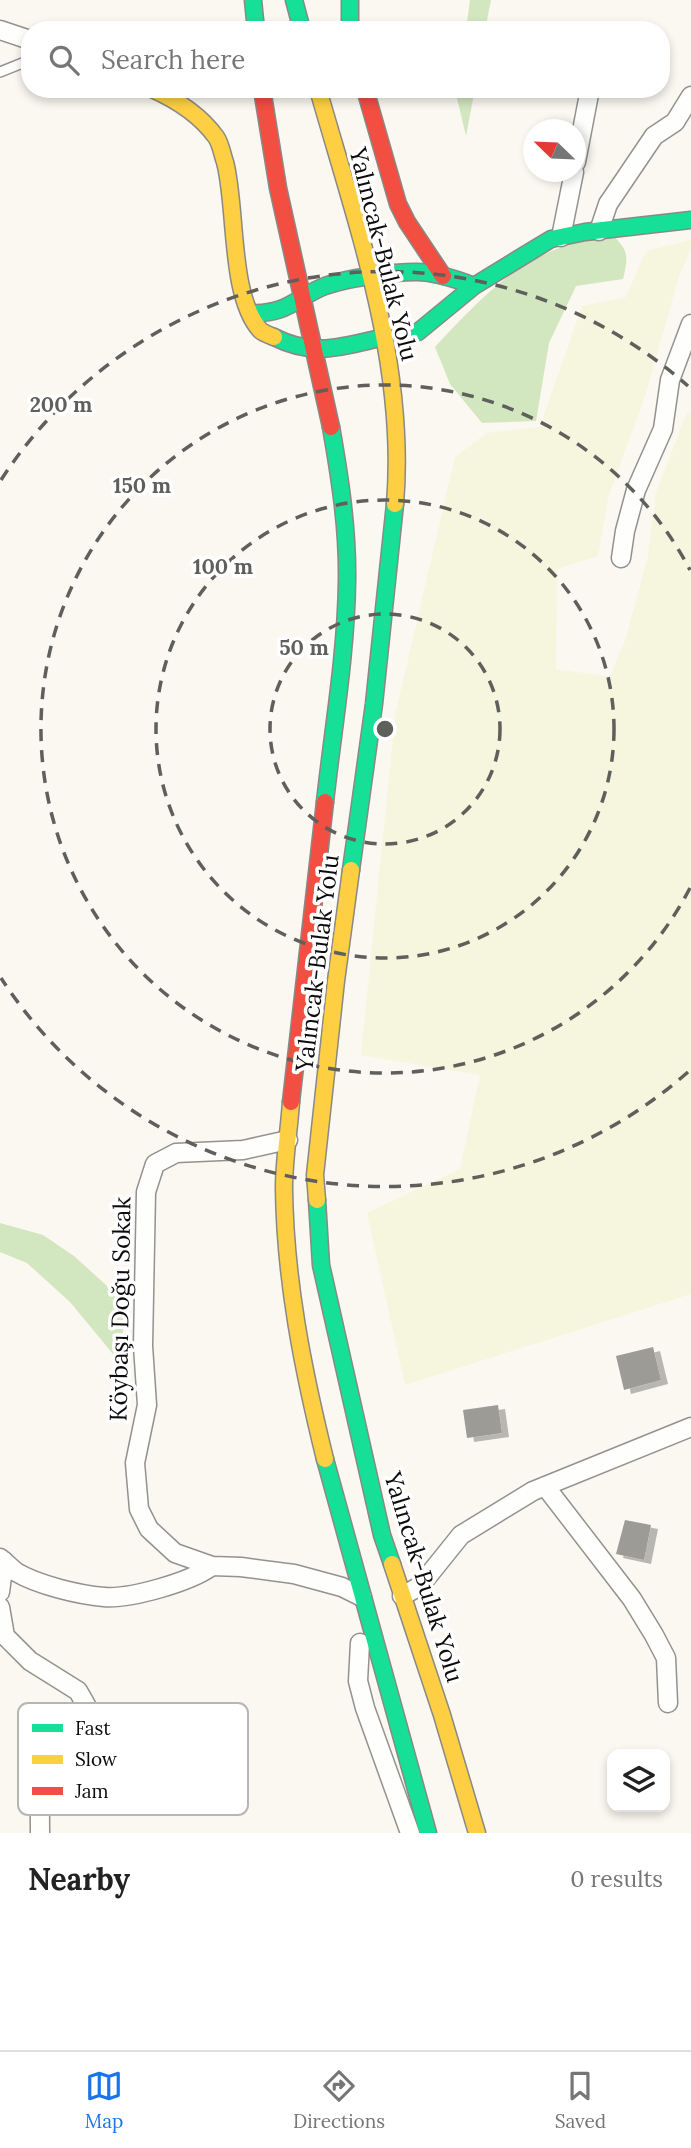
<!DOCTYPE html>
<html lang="en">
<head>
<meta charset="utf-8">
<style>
	:root { --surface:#fff; --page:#f2f2f2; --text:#222; --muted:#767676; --line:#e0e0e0; --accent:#1a73e8 }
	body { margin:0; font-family:Lora,serif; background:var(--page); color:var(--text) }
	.controls { position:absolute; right:21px; bottom:21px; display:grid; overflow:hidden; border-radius:14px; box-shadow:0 4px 10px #0003 }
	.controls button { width:63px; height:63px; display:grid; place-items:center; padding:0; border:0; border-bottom:2px solid var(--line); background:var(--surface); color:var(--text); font:35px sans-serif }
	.compass { position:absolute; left:523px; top:119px; width:63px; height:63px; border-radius:50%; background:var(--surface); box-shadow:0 4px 10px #0003; rotate:293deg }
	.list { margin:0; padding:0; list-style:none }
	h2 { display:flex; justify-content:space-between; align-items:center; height:91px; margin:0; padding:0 28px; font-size:30px }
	h2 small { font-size:23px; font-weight:400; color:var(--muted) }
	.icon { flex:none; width:38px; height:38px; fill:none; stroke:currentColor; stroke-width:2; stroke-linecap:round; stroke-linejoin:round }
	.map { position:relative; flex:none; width:691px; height:1833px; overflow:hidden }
	.search { position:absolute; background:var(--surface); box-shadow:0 4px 10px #0003; left:21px; right:21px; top:21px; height:77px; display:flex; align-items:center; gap:18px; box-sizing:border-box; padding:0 24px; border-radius:28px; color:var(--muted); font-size:26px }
	.sheet { height:217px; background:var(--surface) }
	nav { display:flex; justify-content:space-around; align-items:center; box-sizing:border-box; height:98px; border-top:2px solid var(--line); background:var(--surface); font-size:19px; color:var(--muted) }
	nav a { display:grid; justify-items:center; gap:4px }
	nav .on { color:var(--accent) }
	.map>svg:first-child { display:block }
	.farmland { fill:#f6f5dd }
	.forest { fill:#d2e6bf }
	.building { fill:#9d9b96; filter:url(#shadow) }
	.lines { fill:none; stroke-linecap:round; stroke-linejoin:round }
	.lane-casing { stroke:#93928f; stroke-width:12 }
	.street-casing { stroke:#93928f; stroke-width:21 }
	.fast-casing { stroke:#8a8985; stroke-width:19 }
	.slow-casing { stroke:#8a8985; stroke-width:19 }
	.jam-casing { stroke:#8a8985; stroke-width:19 }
	.lane { stroke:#fefefd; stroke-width:9 }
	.street { stroke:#fefefd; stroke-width:18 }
	.fast { stroke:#16e098; stroke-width:16 }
	.slow { stroke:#ffcf43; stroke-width:16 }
	.jam { stroke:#f24e42; stroke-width:16 }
	.ring { fill:none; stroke:#5f5f5c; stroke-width:3.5; stroke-dasharray:12 9 }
	.labels { text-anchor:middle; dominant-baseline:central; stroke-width:7; stroke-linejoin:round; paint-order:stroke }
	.street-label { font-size:24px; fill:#0c0c0c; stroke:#fff }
	.key { fill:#fff; stroke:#b6b6b6; stroke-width:2 }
	.key-label { font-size:19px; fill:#0c0c0c }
	.centre { fill:#5f5f5c; stroke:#fff; stroke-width:3.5 }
	.ring-label { font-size:21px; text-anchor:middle; font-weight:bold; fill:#5f5f5c; stroke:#fff; stroke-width:7; stroke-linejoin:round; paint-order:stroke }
</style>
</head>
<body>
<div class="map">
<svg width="691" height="1833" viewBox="0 0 691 1833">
	<defs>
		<filter id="shadow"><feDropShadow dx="7" dy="4" stdDeviation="0" flood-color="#0004"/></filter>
	</defs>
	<rect width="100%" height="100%" fill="#faf8f0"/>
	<!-- farmland -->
	<path class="farmland" d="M 691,240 L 691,248 L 679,276 L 646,393 L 608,498 L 598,556 L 557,569 L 556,669 L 610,677 L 625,641 L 648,556 L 656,492 L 687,413 L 691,413 L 691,1294 L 405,1385 L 367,1213 L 460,1169 L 480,1075 L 361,1055 L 395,716 L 455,457 L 487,433 L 540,427 L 582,306 L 626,297 L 646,251 Z"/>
	<!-- forest -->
	<path class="forest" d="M 470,0 L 491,0 L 485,30 L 466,30 Z
		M 457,89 L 475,89 L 466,136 L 456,94 Z
		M 610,233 C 628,249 629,255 623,279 L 576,286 L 549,343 L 536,421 L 482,423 L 450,384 L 435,347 C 466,314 505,271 547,253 C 567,244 589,239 610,233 Z
		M 0,1223 L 43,1235 L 74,1256 L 106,1285 L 123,1308 L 123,1343 L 113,1354 L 70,1302 L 27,1263 L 0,1252 Z"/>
	<!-- building -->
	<path class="building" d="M 653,1347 L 661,1380 L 624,1390 L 616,1356 Z
		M 498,1405 L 502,1433 L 467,1438 L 463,1410 Z
		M 625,1520 L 651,1525 L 644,1560 L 616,1554 Z"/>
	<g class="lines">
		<!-- lane casing -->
		<g class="lane-casing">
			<path id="lane" d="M 0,72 L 30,60"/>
		</g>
		<!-- street casing -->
		<g class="street-casing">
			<path id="street" d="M 0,30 L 30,40
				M 576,162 L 590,89
				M 599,231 L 608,204 L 654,136 L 675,122 L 691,96
				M 561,237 L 574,172
				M 621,558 L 625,531 L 636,490 L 663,429 L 670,380 L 691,324
				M 288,1140 L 243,1150 L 176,1153 L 155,1164 L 146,1192 L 143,1346 L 147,1405 L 135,1463 L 139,1509 L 149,1529 L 175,1553 L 212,1566 L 241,1567 L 294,1574 L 342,1587 L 362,1597
				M 545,1486 L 632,1599 L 654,1635 L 666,1658 L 668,1703
				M 0,1558 C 5,1562 11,1568 16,1572 C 38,1585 79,1595 104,1597 C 131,1599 190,1582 212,1566
				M 0,1592 L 4,1561
				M 402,1596 L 420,1586 L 461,1535 L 533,1491 L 691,1427
				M 0,1607 L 5,1636 L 30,1661 L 78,1691 L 86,1705 C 79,1725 60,1736 50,1755 C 38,1779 40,1808 40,1833
				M 360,1643 L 358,1681 L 365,1708 L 410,1833"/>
		</g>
		<!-- fast casing -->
		<g class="fast-casing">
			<path id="fast" d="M 253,0 L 256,30
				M 294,0 L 302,30
				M 350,0 L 350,30
				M 250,313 C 287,315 295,298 325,286 C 347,278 392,272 416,272 C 435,272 456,279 474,286
				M 274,337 C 313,357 341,347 380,338 C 393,335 406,337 418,332 L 474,286 L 551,239 L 585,232 L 691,220
				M 325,802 C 333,729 346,655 347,582 C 348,530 340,478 331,427
				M 351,870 L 374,704 L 395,504
				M 317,1200 L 321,1265 L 382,1535 L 392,1564
				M 325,1459 L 428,1833"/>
		</g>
		<!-- slow casing -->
		<g class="slow-casing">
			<path id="slow" d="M 152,89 C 177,100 200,115 216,137 C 221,144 222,154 225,162 C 237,207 229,295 260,330 C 263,333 269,335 274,337
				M 318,89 C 356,223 407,363 395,504
				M 291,1102 C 289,1131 284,1160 284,1188 C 285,1280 303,1370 325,1459
				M 317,1200 L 315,1175 L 336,981 L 351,870
				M 392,1564 L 442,1715 L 477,1833"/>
		</g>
		<!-- jam casing -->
		<g class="jam-casing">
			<path id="jam" d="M 262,89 L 278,188 L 331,427
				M 365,89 L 398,204 L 407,222 L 443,276
				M 291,1102 L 325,802"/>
		</g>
		<!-- lane -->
		<use href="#lane" class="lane"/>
		<!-- street -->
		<use href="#street" class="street"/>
		<!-- fast -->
		<use href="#fast" class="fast"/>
		<!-- slow -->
		<use href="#slow" class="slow"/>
		<!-- jam -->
		<use href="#jam" class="jam"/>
	</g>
	<!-- distance rings -->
	<g class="ring">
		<circle cx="385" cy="729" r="115"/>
		<circle cx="385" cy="729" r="229"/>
		<path d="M690 888A344 344 0 1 1 690 570"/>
		<path d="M688 1072A458 458 0 0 1 1 978M1 480A458 458 0 0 1 688 386"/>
	</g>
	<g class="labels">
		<!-- street labels -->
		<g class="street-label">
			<text transform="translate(384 254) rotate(76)">Yalıncak-Bulak Yolu</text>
			<text transform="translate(317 963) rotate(-83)">Yalıncak-Bulak Yolu</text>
			<text transform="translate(120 1309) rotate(-89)">Köybaşı Doğu Sokak</text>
			<text transform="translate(424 1577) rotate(73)">Yalıncak-Bulak Yolu</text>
		</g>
	</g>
	<!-- legend -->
	<rect x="18" y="1703" width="230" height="112" rx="10" class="key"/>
	<rect x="32" y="1724" width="31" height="8" fill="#16e098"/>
	<rect x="32" y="1755" width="31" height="9" fill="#ffcf43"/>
	<rect x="32" y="1787" width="31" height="8" fill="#f24e42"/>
	<g class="key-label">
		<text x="75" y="1735">Fast</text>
		<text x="75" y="1766">Slow</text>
		<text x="75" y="1798">Jam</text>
	</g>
	<circle cx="385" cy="729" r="10" class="centre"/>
	<g class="ring-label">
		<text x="61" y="412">200 m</text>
		<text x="142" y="493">150 m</text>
		<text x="223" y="574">100 m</text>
		<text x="304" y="655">50 m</text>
	</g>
</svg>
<div class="controls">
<button><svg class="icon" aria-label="layers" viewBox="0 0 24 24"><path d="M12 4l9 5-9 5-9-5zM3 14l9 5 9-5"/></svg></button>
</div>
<svg class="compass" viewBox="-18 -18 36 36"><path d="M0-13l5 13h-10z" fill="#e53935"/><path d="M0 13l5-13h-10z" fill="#767676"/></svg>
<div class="search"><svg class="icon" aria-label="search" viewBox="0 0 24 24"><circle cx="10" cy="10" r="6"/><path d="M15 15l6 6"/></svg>Search here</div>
</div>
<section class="sheet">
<h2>Nearby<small>0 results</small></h2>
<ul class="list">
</ul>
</section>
<nav>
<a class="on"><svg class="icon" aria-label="map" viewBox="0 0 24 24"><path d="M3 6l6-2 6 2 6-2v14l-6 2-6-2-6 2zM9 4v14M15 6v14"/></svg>Map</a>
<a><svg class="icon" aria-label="directions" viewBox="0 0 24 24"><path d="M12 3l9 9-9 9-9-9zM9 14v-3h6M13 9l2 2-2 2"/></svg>Directions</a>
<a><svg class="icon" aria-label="saved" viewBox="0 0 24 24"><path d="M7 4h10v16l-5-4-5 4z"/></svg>Saved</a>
</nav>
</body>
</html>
